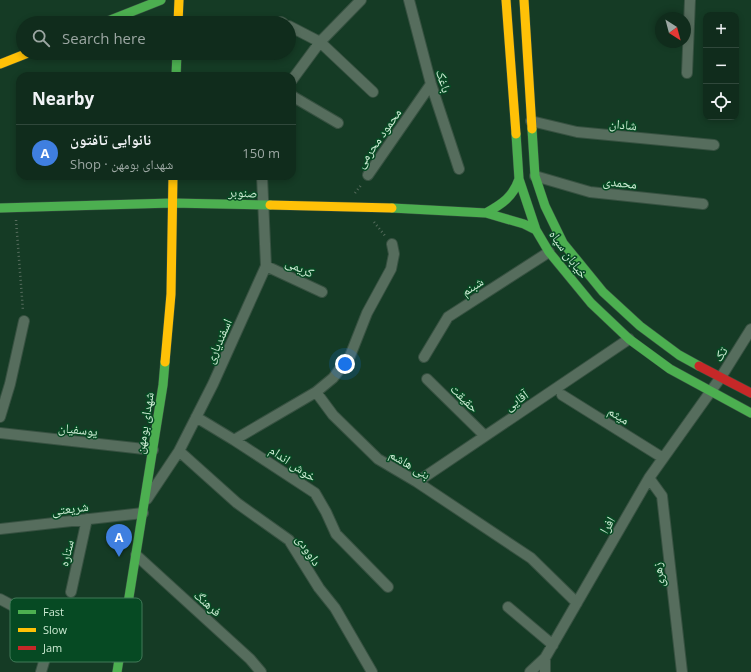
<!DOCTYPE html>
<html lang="en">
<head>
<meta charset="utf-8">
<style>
	:root { --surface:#102c1c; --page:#1e3829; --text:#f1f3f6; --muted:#9ca7a3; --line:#30483b; --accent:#8cad96 }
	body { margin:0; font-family:"Open Sans","Noto Naskh Arabic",sans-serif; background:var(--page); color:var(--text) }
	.controls { position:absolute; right:12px; top:12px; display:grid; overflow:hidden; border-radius:8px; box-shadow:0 2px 6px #0003 }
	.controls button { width:36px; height:36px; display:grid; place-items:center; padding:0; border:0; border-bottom:1px solid var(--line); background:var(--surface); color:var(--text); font:20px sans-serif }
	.compass { position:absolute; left:655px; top:12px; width:36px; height:36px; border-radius:50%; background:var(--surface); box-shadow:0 2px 6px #0003; rotate:144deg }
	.you { position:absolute; left:345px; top:364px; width:14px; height:14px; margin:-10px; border:3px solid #fff; border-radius:50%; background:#1a73e8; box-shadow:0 0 0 6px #1a73e833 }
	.badge { display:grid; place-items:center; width:26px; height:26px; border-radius:50%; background:var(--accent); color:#fff; font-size:13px; font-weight:700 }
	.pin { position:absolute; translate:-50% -33px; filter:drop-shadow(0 1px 2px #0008) }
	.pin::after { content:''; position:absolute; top:21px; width:14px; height:12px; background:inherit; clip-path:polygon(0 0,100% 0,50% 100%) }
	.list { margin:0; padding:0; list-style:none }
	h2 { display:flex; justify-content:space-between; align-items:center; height:52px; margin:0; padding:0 16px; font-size:17px }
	h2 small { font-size:13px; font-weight:400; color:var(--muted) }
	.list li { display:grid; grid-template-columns:26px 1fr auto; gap:12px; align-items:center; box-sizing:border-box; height:56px; padding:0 16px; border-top:1px solid var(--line) }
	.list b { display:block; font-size:15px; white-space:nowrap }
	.list p { margin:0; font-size:13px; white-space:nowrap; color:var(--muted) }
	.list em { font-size:13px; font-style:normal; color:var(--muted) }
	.icon { flex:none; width:22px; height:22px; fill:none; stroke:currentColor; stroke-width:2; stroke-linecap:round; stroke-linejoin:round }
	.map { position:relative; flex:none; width:751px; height:672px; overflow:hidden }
	.search { position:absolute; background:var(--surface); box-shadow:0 2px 6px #0003; left:16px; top:16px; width:280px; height:44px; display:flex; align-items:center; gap:10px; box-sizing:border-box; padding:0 14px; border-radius:22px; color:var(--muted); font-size:15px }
	.panel { position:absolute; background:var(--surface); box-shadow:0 2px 6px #0003; left:16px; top:72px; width:280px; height:108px; border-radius:12px }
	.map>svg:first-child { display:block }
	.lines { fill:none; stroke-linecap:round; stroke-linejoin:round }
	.street-casing { stroke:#375141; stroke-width:12 }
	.fast-casing { stroke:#375141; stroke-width:10 }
	.slow-casing { stroke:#375141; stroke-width:10 }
	.jam-casing { stroke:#375141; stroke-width:10 }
	.path { stroke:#566c5d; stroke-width:2.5; stroke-dasharray:1 3; stroke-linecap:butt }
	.street { stroke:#566d5d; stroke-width:10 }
	.fast { stroke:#4caf50; stroke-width:9 }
	.slow { stroke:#ffc107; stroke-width:9 }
	.jam { stroke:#c62828; stroke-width:9 }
	.labels { text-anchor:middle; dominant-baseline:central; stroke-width:3; stroke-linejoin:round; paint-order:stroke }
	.street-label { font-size:13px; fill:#ccebd3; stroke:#064a23 }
	.key { fill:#064a23; stroke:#417a58; stroke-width:1 }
	.key-label { font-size:11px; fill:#ccebd3 }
</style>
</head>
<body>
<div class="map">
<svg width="751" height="672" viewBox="0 0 751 672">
	<rect width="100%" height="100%" fill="#153b25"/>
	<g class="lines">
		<!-- street casing -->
		<g class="street-casing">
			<path id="street" d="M 409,0 L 431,84 L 459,169
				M 281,22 L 283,23
				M 289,26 L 320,42 L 373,92
				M 687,73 L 690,0
				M 292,80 L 320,42 L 361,0
				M 292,96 L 338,123
				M 531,121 L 577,132 L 714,145
				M 368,175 L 431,84
				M 535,176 L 590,192 L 703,204
				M 266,266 L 322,292
				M 424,357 L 448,317 L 549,252
				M 427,379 L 485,436
				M 316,392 L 333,378 L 350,356 L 367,313 L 391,269 L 394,254 L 392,244
				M 562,395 L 663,458
				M 0,417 L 10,384 L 24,321
				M 196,417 L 234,440 L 315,493 L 326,512 L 336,534 L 388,587
				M 0,433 L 153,450
				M 234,440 L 316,392 L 333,415 L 378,459 L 417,482 L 531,558 L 577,603
				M 179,451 L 237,503 L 289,540 L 319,588 L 335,608 L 372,672
				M 649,478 L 662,496 L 682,672
				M 417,482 L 629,339
				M 147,499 L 179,451 L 213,384 L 266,266 L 262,176
				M 0,529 L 143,513
				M 136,555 L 250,659 L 261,672
				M 71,592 L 87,519
				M 0,599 L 45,623 L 119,659
				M 508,607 L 553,645
				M 545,658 L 545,672
				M 41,672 L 54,628
				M 530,672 L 545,658 L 649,478 L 721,377 L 751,329"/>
		</g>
		<!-- fast casing -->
		<g class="fast-casing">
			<path id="fast" d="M 103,23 L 161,0
				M 176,76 L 177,53
				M 532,129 L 535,176 L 545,206 L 563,243 L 603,292 L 640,326 L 679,355 L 699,366
				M 516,134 L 519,179 L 536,230 L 549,252 L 591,303 L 629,339 L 670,369 L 751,413
				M 0,208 L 172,203 L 270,205
				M 392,208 L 486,213 L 524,224 L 536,230
				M 486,213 C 502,204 513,197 519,179
				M 117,672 L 163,385 L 165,362"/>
		</g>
		<!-- slow casing -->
		<g class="slow-casing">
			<path id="slow" d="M 506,0 L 516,134
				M 524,0 L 532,129
				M 178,23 L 179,0
				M 0,64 L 28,53
				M 270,205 L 392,208
				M 165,362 L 171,294 L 173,176"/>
		</g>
		<!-- jam casing -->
		<g class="jam-casing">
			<path id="jam" d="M 699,366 L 751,393"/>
		</g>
		<!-- path -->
		<path class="path" d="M 355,193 L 362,184
			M 16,220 L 23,311
			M 374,222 L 386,237"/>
		<!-- street -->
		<use href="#street" class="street"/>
		<!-- fast -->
		<use href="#fast" class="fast"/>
		<!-- slow -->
		<use href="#slow" class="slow"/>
		<!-- jam -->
		<use href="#jam" class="jam"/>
	</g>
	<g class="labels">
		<!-- street labels -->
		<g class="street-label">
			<text transform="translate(444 81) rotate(73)">باغک</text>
			<text transform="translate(623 124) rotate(5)">شادان</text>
			<text transform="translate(378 138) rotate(-55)">محمود محرمی</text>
			<text transform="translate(620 182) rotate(6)">محمدی</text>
			<text transform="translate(243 192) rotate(2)">صنوبر</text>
			<text transform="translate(569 254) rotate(54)">خیابان سپاه</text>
			<text transform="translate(300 267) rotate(25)">کریمی</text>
			<text transform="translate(472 286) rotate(-33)">شبنم</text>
			<text transform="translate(218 341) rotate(-66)">اسفندیاری</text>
			<text transform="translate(720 354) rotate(-58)">تک</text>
			<text transform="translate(465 398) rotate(45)">حقیقت</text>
			<text transform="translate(516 400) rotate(-34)">آقایی</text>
			<text transform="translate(619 415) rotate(32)">میثم</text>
			<text transform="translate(144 423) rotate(-81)">شهدای بومهن</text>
			<text transform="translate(78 429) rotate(6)">یوسفیان</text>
			<text transform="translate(293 463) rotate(34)">خوش اندام</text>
			<text transform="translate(410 464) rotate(31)">بنی هاشم</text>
			<text transform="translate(70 508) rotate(-7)">شریعتی</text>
			<text transform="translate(607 525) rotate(-60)">افرا</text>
			<text transform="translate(309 550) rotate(56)">داوودی</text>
			<text transform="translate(66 553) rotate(-77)">ستاره</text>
			<text transform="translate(658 575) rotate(-97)">زهری</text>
			<text transform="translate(208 603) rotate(42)">فرهنگ</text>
		</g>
	</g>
	<!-- legend -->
	<rect x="10" y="598" width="132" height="64" rx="6" class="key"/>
	<rect x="18" y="610" width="18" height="4" fill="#4caf50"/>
	<rect x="18" y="628" width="18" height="4" fill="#ffc107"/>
	<rect x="18" y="646" width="18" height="4" fill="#c62828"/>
	<g class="key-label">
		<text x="43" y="616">Fast</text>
		<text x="43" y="634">Slow</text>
		<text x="43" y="652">Jam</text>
	</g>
</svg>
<div class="controls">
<button>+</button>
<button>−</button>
<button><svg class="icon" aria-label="locate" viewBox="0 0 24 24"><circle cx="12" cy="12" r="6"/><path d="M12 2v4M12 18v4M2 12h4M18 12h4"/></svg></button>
</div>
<svg class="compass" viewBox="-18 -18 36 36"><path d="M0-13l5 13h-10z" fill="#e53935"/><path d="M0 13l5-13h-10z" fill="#9ca7a3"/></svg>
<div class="you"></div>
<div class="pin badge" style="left:119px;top:557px;background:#3f7fe0">A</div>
<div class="search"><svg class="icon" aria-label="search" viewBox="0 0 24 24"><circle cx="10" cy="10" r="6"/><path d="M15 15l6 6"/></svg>Search here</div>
<section class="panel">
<h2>Nearby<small></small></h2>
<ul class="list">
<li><span class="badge" style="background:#3f7fe0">A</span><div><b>نانوایی تافتون</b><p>Shop · شهدای بومهن</p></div><em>150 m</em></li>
</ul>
</section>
</div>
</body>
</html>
